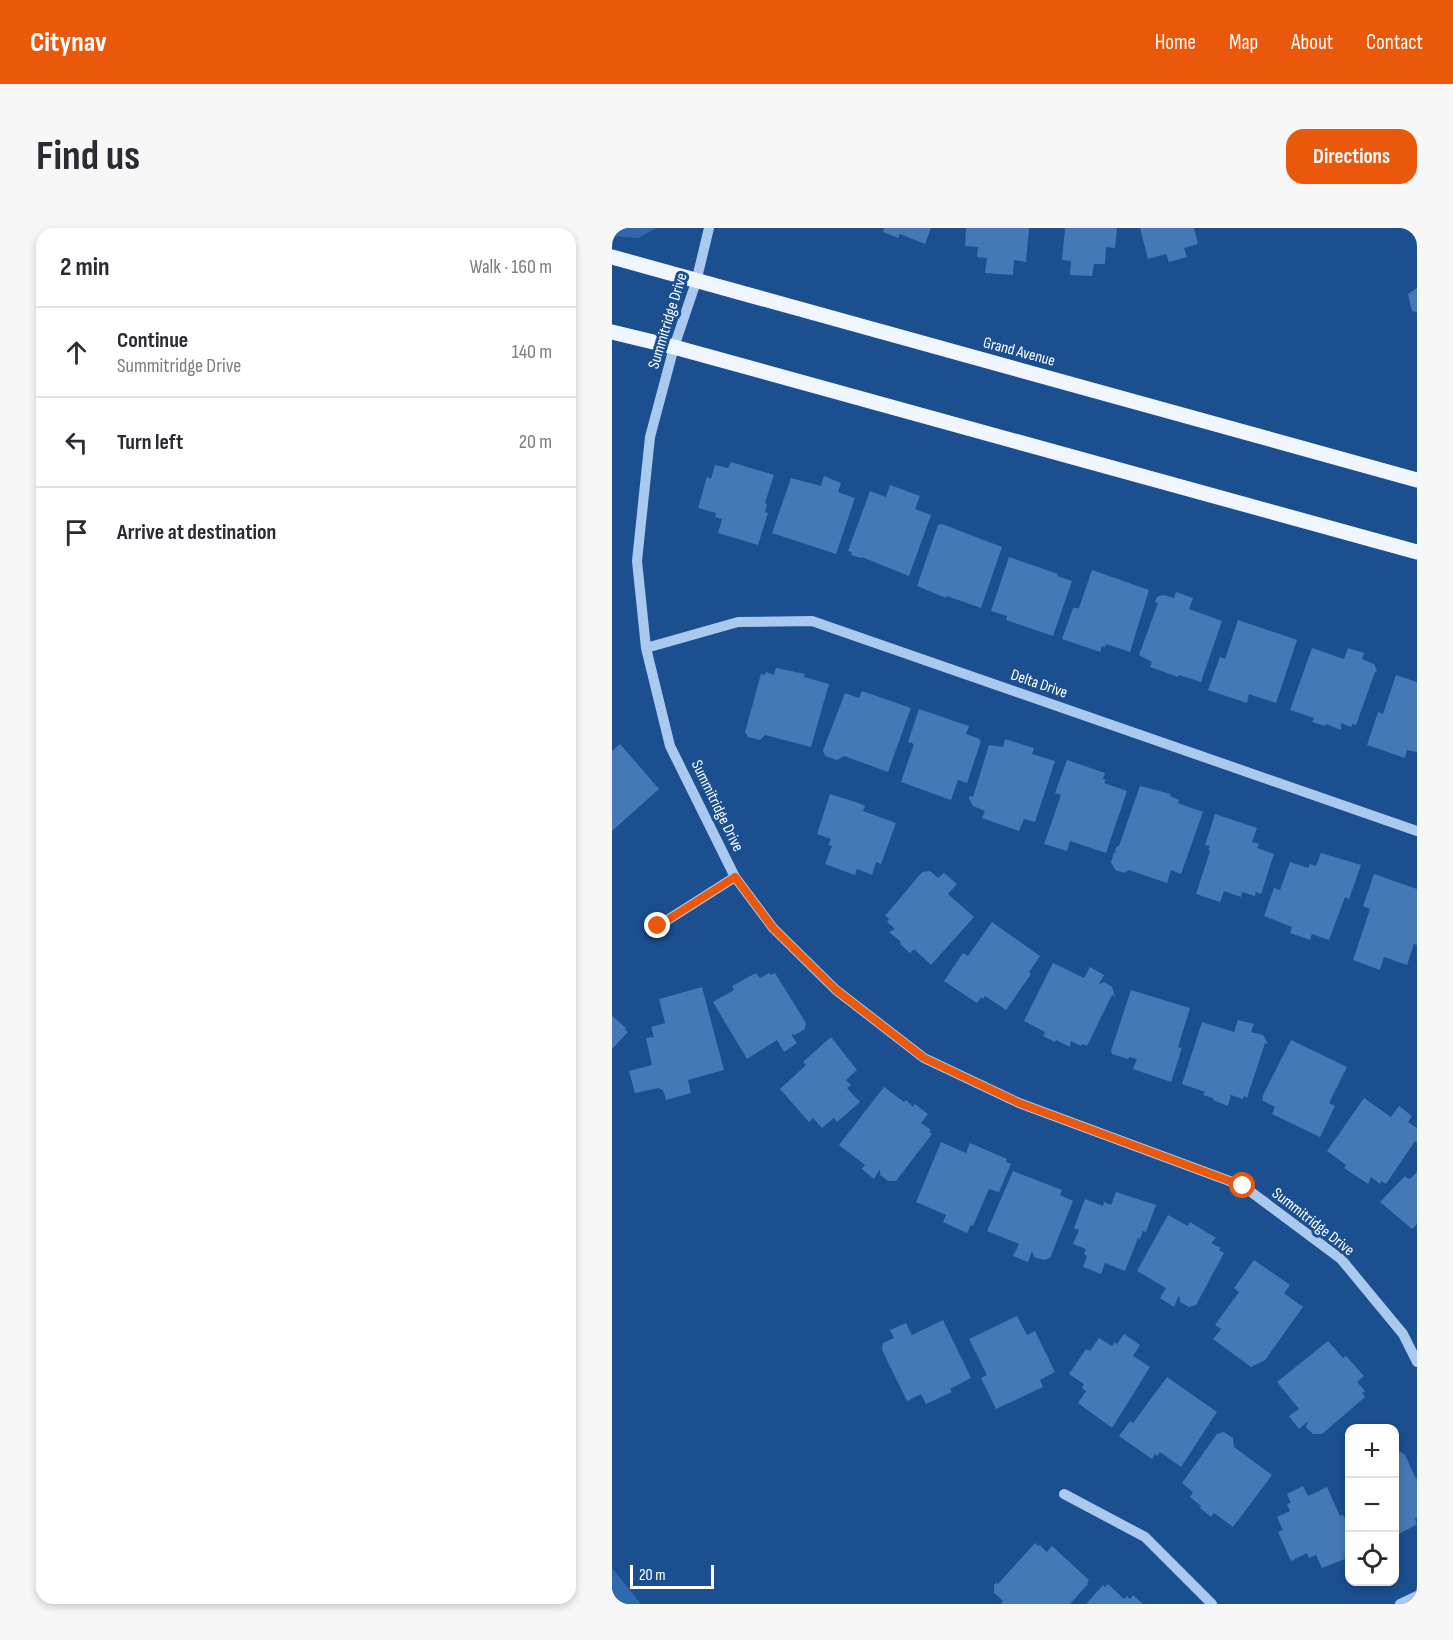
<!DOCTYPE html>
<html lang="en">
<head>
<meta charset="utf-8">
<style>
	:root { --surface:#fff; --page:#f7f7f7; --text:#2b2b33; --muted:#7c7c81; --line:#e1e1e2; --accent:#ea580c }
	body { margin:0; font-family:"Sofia Sans Condensed",sans-serif; background:var(--page); color:var(--text) }
	.controls { position:absolute; right:18px; bottom:18px; display:grid; overflow:hidden; border-radius:12px; box-shadow:0 3px 9px #0003 }
	.controls button { width:54px; height:54px; display:grid; place-items:center; padding:0; border:0; border-bottom:2px solid var(--line); background:var(--surface); color:var(--text); font:30px sans-serif }
	.scale { position:absolute; left:18px; bottom:15px; width:84px; box-sizing:border-box; padding-left:6px; border:3px solid #fff; border-top:0; font-size:16px; line-height:21px; white-space:nowrap; color:#fff; -webkit-text-stroke:4px #1b4f8f; paint-order:stroke }
	.stop { position:absolute; width:18px; height:18px; margin:-14px; border:4px solid #ea580c; border-radius:50%; background:#fff }
	.stop.end { background:#ea580c; border-color:#fff; box-shadow:0 2px 6px #0008 }
	.list { margin:0; padding:0; list-style:none }
	h2 { display:flex; justify-content:space-between; align-items:center; height:78px; margin:0; padding:0 24px; font-size:26px }
	h2 small { font-size:20px; font-weight:400; color:var(--muted) }
	.list li { display:grid; grid-template-columns:39px 1fr auto; gap:18px; align-items:center; box-sizing:border-box; height:90px; padding:0 24px; border-top:2px solid var(--line) }
	.list b { display:block; font-size:22px; white-space:nowrap }
	.list p { margin:0; font-size:20px; white-space:nowrap; color:var(--muted) }
	.list em { font-size:20px; font-style:normal; color:var(--muted) }
	.icon { flex:none; width:33px; height:33px; fill:none; stroke:currentColor; stroke-width:2; stroke-linecap:round; stroke-linejoin:round }
	.map { position:relative; flex:none; width:805px; height:1376px; overflow:hidden; border-radius:18px }
	header { display:flex; align-items:center; gap:36px; box-sizing:border-box; height:84px; padding:0 30px; background:var(--accent); color:#fff }
	header strong { font-size:28px }
	nav { display:flex; gap:33px; margin-inline-start:auto; font-size:21px }
	.intro { display:flex; align-items:center; justify-content:space-between; box-sizing:border-box; height:144px; padding:0 36px }
	h1 { margin:0; font-size:42px }
	.button { padding:15px 27px; border-radius:18px; background:var(--accent); color:#fff; font-size:21px; font-weight:700 }
	main { display:flex; gap:36px; padding:0 36px }
	aside { flex:1; background:var(--surface); border-radius:18px; box-shadow:0 3px 9px #0003 }
	.map>svg:first-child { display:block }
	.green { fill:#2e69ad }
	.building { fill:#4478b7 }
	.lines { fill:none; stroke-linecap:round; stroke-linejoin:round }
	.minor { stroke:#a9c9ee; stroke-width:10 }
	.major { stroke:#f0f6ff; stroke-width:15 }
	.route { stroke:#ea580c; stroke-width:8 }
	.labels { text-anchor:middle; dominant-baseline:central; stroke-width:6; stroke-linejoin:round; paint-order:stroke }
	.street-label { font-size:16px; fill:#fff; stroke:#1b4f8f }
</style>
</head>
<body>
<header>
<strong>Citynav</strong>
<nav><a>Home</a><a>Map</a><a>About</a><a>Contact</a></nav>
</header>
<div class="intro"><h1>Find us</h1><a class="button">Directions</a></div>
<main>
<aside>
<h2>2 min<small>Walk · 160 m</small></h2>
<ul class="list">
<li><svg class="icon" aria-label="ahead" viewBox="0 0 24 24"><path d="M12 20V5M6 11l6-6 6 6"/></svg><div><b>Continue</b><p>Summitridge Drive</p></div><em>140 m</em></li>
<li><svg class="icon" aria-label="left" viewBox="0 0 24 24"><path d="M17 20v-9H6M10 6l-5 5 5 5"/></svg><div><b>Turn left</b></div><em>20 m</em></li>
<li><svg class="icon" aria-label="arrive" viewBox="0 0 24 24"><path d="M6 21V4h12l-3 4 3 4H6"/></svg><div><b>Arrive at destination</b></div></li>
</ul>
</aside>
<div class="map">
<svg width="805" height="1376" viewBox="0 0 805 1376">
	<rect width="100%" height="100%" fill="#1b4f8f"/>
	<!-- green -->
	<path class="green" d="M 0,0 L 45,0 L 26,10 L 0,8 Z
		M 0,1340 L 29,1376 L 0,1376 Z"/>
	<!-- building -->
	<path class="building" d="M 272,0 L 319,0 L 313,16 L 288,6 L 286,10 L 271,4 Z
		M 354,0 L 417,0 L 414,34 L 402,32 L 401,47 L 373,45 L 375,30 L 365,29 L 366,19 L 353,18 Z
		M 453,0 L 505,0 L 503,20 L 494,19 L 493,36 L 482,36 L 480,48 L 458,47 L 459,33 L 450,32 Z
		M 528,0 L 582,0 L 586,16 L 572,20 L 575,29 L 557,34 L 554,26 L 536,31 Z
		M 805,60 L 805,84 L 800,83 L 796,66 Z
		M 119,234 L 162,247 L 153,275 L 155,276 L 153,284 L 156,285 L 146,317 L 106,305 L 110,291 L 103,289 L 104,285 L 86,280 L 95,249 L 99,251 L 103,237 L 116,240 Z
		M 212,248 L 229,255 L 226,264 L 243,270 L 224,326 L 160,305 L 179,250 L 209,258 Z
		M 278,257 L 308,268 L 303,281 L 319,287 L 297,348 L 250,329 L 249,330 L 239,327 L 240,324 L 236,323 L 258,263 L 274,269 Z
		M 330,296 L 390,319 L 369,380 L 335,368 L 334,370 L 305,358 L 326,297 Z
		M 397,329 L 446,346 L 445,348 L 460,353 L 441,408 L 394,392 L 395,388 L 379,383 Z
		M 480,342 L 537,362 L 518,424 L 494,416 L 493,419 L 490,418 L 488,424 L 450,411 L 461,380 L 467,380 Z
		M 564,364 L 581,370 L 577,381 L 610,393 L 589,454 L 567,447 L 566,449 L 538,439 L 540,434 L 527,427 L 546,375 L 543,374 L 545,369 L 551,367 L 562,370 Z
		M 626,392 L 685,412 L 664,475 L 637,466 L 635,475 L 596,462 L 608,429 L 613,431 Z
		M 700,420 L 732,431 L 736,420 L 752,425 L 750,431 L 762,436 L 765,443 L 763,444 L 744,497 L 740,496 L 739,499 L 729,495 L 729,502 L 714,496 L 713,498 L 700,494 L 702,490 L 678,482 Z
		M 164,440 L 193,446 L 192,449 L 217,456 L 199,519 L 153,507 L 148,512 L 136,509 L 133,504 L 149,446 L 153,447 L 154,444 L 162,447 Z
		M 784,447 L 805,454 L 805,524 L 795,522 L 793,530 L 755,517 L 766,484 L 771,486 Z
		M 250,463 L 299,480 L 276,544 L 232,528 L 225,532 L 213,528 L 211,522 L 233,465 L 247,470 Z
		M 307,481 L 357,498 L 354,506 L 368,511 L 367,512 L 369,513 L 355,555 L 346,552 L 339,572 L 289,554 L 302,516 L 296,514 Z
		M 393,511 L 422,520 L 420,526 L 443,533 L 423,594 L 412,591 L 407,603 L 370,590 L 373,583 L 361,578 L 357,570 L 358,568 L 361,569 L 377,517 L 391,519 Z
		M 8,516 L 47,561 L 0,603 L 0,523 Z
		M 455,532 L 493,545 L 491,551 L 494,552 L 492,555 L 515,563 L 494,625 L 458,613 L 455,623 L 432,616 L 449,567 L 443,565 Z
		M 528,558 L 559,566 L 558,568 L 567,572 L 566,575 L 591,584 L 569,646 L 559,642 L 555,655 L 517,642 L 512,645 L 503,642 L 499,634 L 502,624 L 505,625 L 503,623 L 505,618 L 507,618 Z
		M 218,566 L 249,576 L 253,578 L 251,583 L 284,595 L 269,636 L 264,634 L 260,647 L 245,641 L 243,647 L 213,636 L 220,618 L 216,617 L 219,611 L 205,606 Z
		M 603,586 L 645,600 L 640,614 L 647,616 L 645,620 L 662,626 L 649,666 L 644,664 L 643,668 L 630,664 L 629,669 L 612,663 L 608,674 L 584,666 L 598,623 L 596,622 L 598,618 L 593,617 Z
		M 709,625 L 749,637 L 737,671 L 733,669 L 717,712 L 700,706 L 698,712 L 678,705 L 680,699 L 652,688 L 662,660 L 668,662 L 678,634 L 696,640 L 698,636 L 704,638 Z
		M 318,643 L 326,650 L 332,645 L 345,656 L 336,666 L 362,689 L 319,737 L 302,721 L 298,725 L 288,716 L 289,714 L 277,704 L 283,701 L 275,694 L 277,691 L 273,688 L 310,644 Z
		M 762,646 L 805,661 L 805,717 L 802,716 L 795,737 L 772,729 L 768,742 L 741,732 L 758,681 L 751,678 Z
		M 380,694 L 428,728 L 417,744 L 419,746 L 394,782 L 373,768 L 371,771 L 369,769 L 365,775 L 332,753 L 351,725 L 356,728 Z
		M 441,735 L 472,750 L 478,739 L 492,747 L 487,756 L 492,754 L 500,759 L 503,769 L 500,767 L 475,818 L 470,816 L 469,818 L 459,813 L 458,819 L 444,812 L 443,814 L 431,808 L 433,804 L 412,793 Z
		M 144,745 L 148,750 L 157,745 L 159,747 L 163,745 L 194,795 L 193,801 L 183,807 L 179,806 L 185,815 L 172,824 L 165,812 L 135,831 L 101,774 L 122,762 L 120,758 Z
		M 90,759 L 112,842 L 76,852 L 79,865 L 54,872 L 51,862 L 46,860 L 23,865 L 17,843 L 40,837 L 34,810 L 42,809 L 39,799 L 53,795 L 47,771 Z
		M 519,762 L 578,780 L 566,819 L 570,820 L 559,854 L 521,841 L 525,831 L 517,829 L 516,831 L 500,826 L 499,823 Z
		M 0,788 L 14,800 L 13,802 L 16,804 L 0,821 Z
		M 626,792 L 642,796 L 639,804 L 651,807 L 656,816 L 653,815 L 635,870 L 632,868 L 631,871 L 619,867 L 616,878 L 601,872 L 601,870 L 591,867 L 593,864 L 570,856 L 590,794 L 622,804 Z
		M 219,809 L 245,842 L 234,852 L 239,857 L 235,860 L 248,874 L 225,894 L 222,890 L 210,900 L 201,890 L 197,894 L 168,861 L 194,837 L 191,834 Z
		M 679,812 L 735,839 L 717,875 L 723,878 L 708,909 L 660,886 L 663,879 L 650,872 L 651,870 L 650,869 Z
		M 272,859 L 292,874 L 294,872 L 301,879 L 303,876 L 316,886 L 309,895 L 319,902 L 317,904 L 320,906 L 284,953 L 276,953 L 268,947 L 268,941 L 262,951 L 250,941 L 253,937 L 227,917 Z
		M 752,870 L 779,889 L 787,878 L 800,888 L 796,894 L 805,900 L 805,915 L 803,913 L 774,956 L 769,953 L 768,956 L 759,949 L 756,956 L 732,940 L 734,937 L 715,923 Z
		M 329,914 L 354,925 L 358,915 L 395,931 L 394,934 L 399,936 L 387,964 L 377,961 L 361,998 L 359,997 L 355,1005 L 331,994 L 334,987 L 304,974 Z
		M 401,943 L 450,962 L 448,967 L 461,973 L 438,1030 L 432,1032 L 422,1029 L 420,1023 L 416,1034 L 401,1028 L 407,1016 L 375,1003 Z
		M 805,944 L 805,996 L 800,1001 L 768,974 L 793,948 L 796,951 L 799,950 Z
		M 504,964 L 544,977 L 534,1004 L 531,1003 L 528,1011 L 526,1010 L 513,1043 L 493,1035 L 489,1046 L 471,1039 L 475,1028 L 472,1026 L 474,1021 L 461,1016 L 467,1002 L 462,1000 L 473,971 L 491,978 L 492,974 L 499,977 Z
		M 556,987 L 576,998 L 578,994 L 604,1010 L 599,1015 L 609,1020 L 607,1022 L 612,1025 L 584,1077 L 577,1079 L 568,1074 L 567,1067 L 562,1079 L 548,1070 L 554,1060 L 525,1043 Z
		M 642,1032 L 678,1057 L 672,1065 L 691,1079 L 653,1132 L 639,1139 L 601,1111 L 609,1101 L 603,1097 L 627,1064 L 622,1060 Z
		M 405,1088 L 415,1107 L 423,1103 L 443,1144 L 428,1152 L 431,1159 L 384,1181 L 369,1150 L 375,1147 L 357,1111 Z
		M 331,1092 L 359,1150 L 338,1161 L 340,1164 L 314,1176 L 309,1166 L 295,1173 L 270,1122 L 271,1115 L 282,1110 L 278,1102 L 294,1095 L 300,1107 Z
		M 512,1106 L 528,1117 L 521,1128 L 538,1139 L 500,1200 L 466,1175 L 474,1163 L 470,1160 L 472,1156 L 457,1146 L 474,1121 L 478,1123 L 487,1110 L 500,1118 L 503,1114 L 505,1116 Z
		M 716,1113 L 731,1130 L 734,1128 L 752,1148 L 745,1154 L 753,1163 L 750,1165 L 753,1169 L 710,1206 L 701,1206 L 694,1199 L 696,1193 L 687,1201 L 677,1188 L 687,1181 L 665,1154 Z
		M 555,1149 L 605,1184 L 569,1239 L 548,1224 L 545,1228 L 543,1226 L 540,1231 L 507,1208 L 518,1193 L 521,1195 Z
		M 612,1204 L 621,1210 L 622,1219 L 660,1247 L 621,1299 L 602,1285 L 599,1289 L 588,1280 L 589,1278 L 578,1269 L 581,1264 L 570,1255 L 605,1206 Z
		M 787,1223 L 793,1227 L 804,1251 L 805,1250 L 805,1290 L 803,1291 L 805,1296 L 782,1309 L 782,1225 Z
		M 691,1258 L 696,1268 L 715,1259 L 728,1288 L 731,1287 L 738,1298 L 738,1329 L 710,1340 L 704,1327 L 697,1330 L 695,1325 L 679,1333 L 666,1304 L 671,1302 L 665,1289 L 678,1283 L 675,1276 L 679,1275 L 675,1266 Z
		M 423,1315 L 426,1318 L 428,1317 L 435,1324 L 440,1318 L 477,1352 L 475,1355 L 476,1356 L 458,1376 L 389,1376 L 391,1373 L 382,1365 L 382,1357 L 384,1355 L 386,1356 Z
		M 496,1356 L 512,1371 L 515,1368 L 518,1371 L 521,1367 L 531,1376 L 474,1376 L 491,1357 L 493,1359 Z"/>
	<g class="lines">
		<!-- minor -->
		<path class="minor" d="M 97,0 L 84,54 L 62,119 L 38,209 L 25,333 L 34,420 L 58,518 L 123,649 L 161,700 L 224,762 L 312,830 L 407,875 L 631,958 L 729,1031 L 791,1106 L 805,1134
			M 34,420 L 126,394 L 200,393 L 805,603
			M 46,698 L 123,649
			M 452,1266 L 533,1309 L 600,1376
			M 788,1376 L 805,1368"/>
		<!-- major -->
		<path class="major" d="M 0,29 L 805,252
			M 0,104 L 62,119 L 805,324"/>
	</g>
	<g class="lines">
		<!-- route -->
		<path class="route" d="M 46,698 L 123,649 L 161,700 L 224,762 L 312,830 L 407,875 L 631,958"/>
	</g>
	<g class="labels">
		<!-- street labels -->
		<g class="street-label">
			<text transform="translate(56 93) rotate(-73)">Summitridge Drive</text>
			<text transform="translate(407 124) rotate(15)">Grand Avenue</text>
			<text transform="translate(427 456) rotate(19)">Delta Drive</text>
			<text transform="translate(105 578) rotate(64)">Summitridge Drive</text>
			<text transform="translate(701 994) rotate(38)">Summitridge Drive</text>
		</g>
	</g>
</svg>
<div class="controls">
<button>+</button>
<button>−</button>
<button><svg class="icon" aria-label="locate" viewBox="0 0 24 24"><circle cx="12" cy="12" r="6"/><path d="M12 2v4M12 18v4M2 12h4M18 12h4"/></svg></button>
</div>
<div class="scale">20 m</div>
<div class="stop" style="left:631px;top:958px"></div>
<div class="stop end" style="left:46px;top:698px"></div>
</div>
</main>
</body>
</html>
